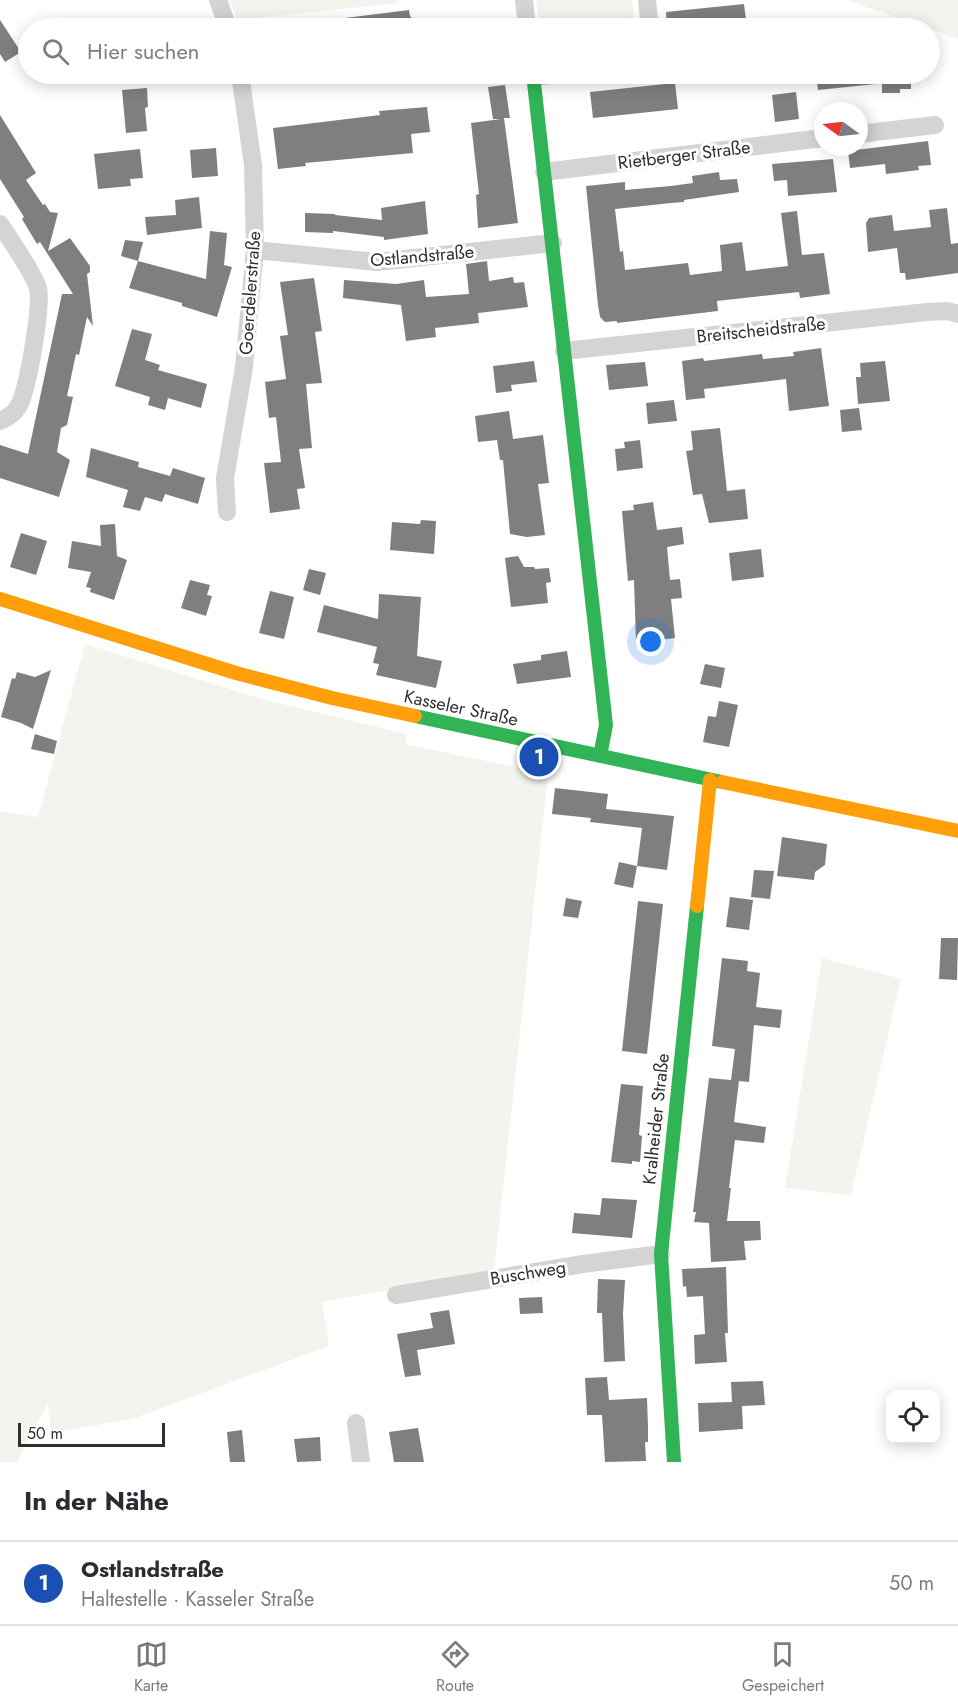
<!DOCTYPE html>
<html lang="de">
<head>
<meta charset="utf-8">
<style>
	:root { --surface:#fff; --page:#f7f7f7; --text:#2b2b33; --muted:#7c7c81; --line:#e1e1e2; --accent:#787878 }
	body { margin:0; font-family:Jost,sans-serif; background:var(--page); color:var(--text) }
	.controls { position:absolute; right:18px; bottom:18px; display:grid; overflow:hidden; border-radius:12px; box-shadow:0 3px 15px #0003 }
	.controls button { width:54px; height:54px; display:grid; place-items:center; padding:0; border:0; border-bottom:2px solid var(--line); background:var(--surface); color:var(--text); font:30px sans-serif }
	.compass { position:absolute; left:814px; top:102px; width:54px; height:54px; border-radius:50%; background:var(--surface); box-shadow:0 3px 15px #0003; rotate:285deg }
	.scale { position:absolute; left:18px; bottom:15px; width:147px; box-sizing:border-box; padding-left:6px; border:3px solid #2f2f2f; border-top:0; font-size:16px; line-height:21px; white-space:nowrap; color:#2f2f2f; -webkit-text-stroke:4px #fff; paint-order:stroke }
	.you { position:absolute; left:651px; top:642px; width:21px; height:21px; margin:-15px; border:4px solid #fff; border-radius:50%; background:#1a73e8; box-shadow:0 0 0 9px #1a73e833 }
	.badge { display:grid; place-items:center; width:39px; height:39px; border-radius:50%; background:var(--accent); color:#fff; font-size:20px; font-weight:700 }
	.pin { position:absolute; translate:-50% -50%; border:3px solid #fff; box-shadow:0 2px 6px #0006 }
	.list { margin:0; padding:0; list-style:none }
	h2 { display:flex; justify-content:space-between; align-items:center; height:78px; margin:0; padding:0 24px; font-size:26px }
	h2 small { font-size:20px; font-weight:400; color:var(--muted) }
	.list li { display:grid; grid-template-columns:39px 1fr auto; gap:18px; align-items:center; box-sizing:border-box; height:84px; padding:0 24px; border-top:2px solid var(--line) }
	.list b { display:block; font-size:22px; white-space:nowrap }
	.list p { margin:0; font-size:20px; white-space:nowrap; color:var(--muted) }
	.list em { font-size:20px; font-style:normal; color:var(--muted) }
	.icon { flex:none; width:33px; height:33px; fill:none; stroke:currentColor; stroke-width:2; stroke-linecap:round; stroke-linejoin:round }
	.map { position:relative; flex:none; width:958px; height:1462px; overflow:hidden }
	.search { position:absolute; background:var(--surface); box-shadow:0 3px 15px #0003; left:18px; right:18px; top:18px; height:66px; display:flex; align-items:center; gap:15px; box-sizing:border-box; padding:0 21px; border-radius:33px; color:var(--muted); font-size:22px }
	.sheet { height:162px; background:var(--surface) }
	nav { display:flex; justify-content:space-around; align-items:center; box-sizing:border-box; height:84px; border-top:2px solid var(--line); background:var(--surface); font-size:16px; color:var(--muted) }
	nav a { display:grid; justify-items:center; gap:3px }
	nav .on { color:var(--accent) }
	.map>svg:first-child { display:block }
	.green { fill:#f2f4ed }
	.building { fill:#7f7f7f }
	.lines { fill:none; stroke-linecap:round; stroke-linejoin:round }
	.street { stroke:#d4d4d4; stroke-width:18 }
	.fast { stroke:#30b455; stroke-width:14 }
	.slow { stroke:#ff9f0a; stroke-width:14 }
	.labels { text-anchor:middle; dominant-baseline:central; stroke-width:6; stroke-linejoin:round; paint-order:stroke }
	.street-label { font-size:18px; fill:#2f2f2f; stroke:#fff }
</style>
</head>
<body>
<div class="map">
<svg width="958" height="1462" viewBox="0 0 958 1462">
	<rect width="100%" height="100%" fill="#fff"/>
	<!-- green -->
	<path class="green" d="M 230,0 L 397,0 L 397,3 L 237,20 Z
		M 536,0 L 632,0 L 635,28 L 540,28 Z
		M 847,0 L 958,0 L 958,39 Z
		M 85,644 L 265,700 L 407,734 L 405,744 L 548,774 L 494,1271 L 322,1302 L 329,1346 L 132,1419 L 51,1433 L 48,1403 L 17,1462 L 0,1462 L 0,811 L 38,817 Z
		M 822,958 L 901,979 L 851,1195 L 785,1188 Z"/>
	<!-- building -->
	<path class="building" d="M 744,4 L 747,28 L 667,28 L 666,12 Z
		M 409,10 L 410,16 L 421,28 L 346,28 L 345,18 Z
		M 0,20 L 21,52 L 5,62 L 0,54 Z
		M 816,74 L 875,74 L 876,84 L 818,90 Z
		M 882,74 L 911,74 L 911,89 L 900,89 L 900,93 L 882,93 Z
		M 675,83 L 678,109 L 593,118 L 590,92 Z
		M 505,85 L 510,118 L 504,118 L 518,223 L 478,228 L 476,195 L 479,194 L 471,123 L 501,119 L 493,119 L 488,87 Z
		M 147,88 L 148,107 L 145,108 L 147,131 L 126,133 L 122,90 Z
		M 796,92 L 799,119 L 775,122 L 772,95 Z
		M 427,107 L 430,132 L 411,134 L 413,153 L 305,163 L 306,166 L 278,169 L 273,128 L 380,115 L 379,111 Z
		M 0,115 L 36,173 L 26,180 L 43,205 L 45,204 L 50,212 L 58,213 L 48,251 L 70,238 L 90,266 L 90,272 L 87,274 L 93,326 L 87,317 L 79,355 L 76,354 L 67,396 L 73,397 L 67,425 L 61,428 L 57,452 L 70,460 L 59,497 L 0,478 L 0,445 L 28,454 L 62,294 L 73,294 L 40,242 L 37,244 L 22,219 L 24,217 L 0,179 Z
		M 928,141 L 931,165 L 918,166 L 919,170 L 886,174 L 885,164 L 850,168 L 848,151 Z
		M 216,148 L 218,176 L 192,178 L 190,150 Z
		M 140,149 L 143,178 L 130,179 L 131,186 L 98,189 L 94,154 Z
		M 833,159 L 837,192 L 788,196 L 787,180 L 774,181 L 772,164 Z
		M 719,172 L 720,180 L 737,179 L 739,192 L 684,200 L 684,202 L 671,203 L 615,209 L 620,252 L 623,251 L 625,270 L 688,263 L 690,275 L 722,271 L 720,245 L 742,242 L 746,271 L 788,266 L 781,213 L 797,211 L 802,255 L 824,253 L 830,294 L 800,298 L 799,292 L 717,301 L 718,311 L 617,323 L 617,321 L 605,322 L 600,317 L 598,305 L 586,186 L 625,182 L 625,190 L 671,186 L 693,183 L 692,176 Z
		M 199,197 L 202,228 L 147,235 L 145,217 L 176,215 L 175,200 Z
		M 425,201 L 428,234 L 384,240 L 384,237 L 333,231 L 333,233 L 305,232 L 305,213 L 335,214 L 335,215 L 382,220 L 381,208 Z
		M 947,208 L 951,244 L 958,243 L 958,273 L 906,280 L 905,273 L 900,273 L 897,248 L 868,252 L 866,223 L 869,218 L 892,215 L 894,231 L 931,227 L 929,210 Z
		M 210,231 L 227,233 L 224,265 L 232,267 L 217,317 L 182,306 L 182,303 L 129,288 L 138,261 L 206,279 Z
		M 125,240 L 143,242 L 138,261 L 121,256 Z
		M 487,261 L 489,281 L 513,277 L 514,283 L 524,282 L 528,307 L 478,313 L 479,323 L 435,328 L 436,337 L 406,341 L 401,305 L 343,298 L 344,280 L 396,284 L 424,280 L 426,297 L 469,294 L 466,264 Z
		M 314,278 L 322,331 L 315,332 L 322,383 L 306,384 L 312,448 L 299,449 L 305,488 L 297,489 L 300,509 L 270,513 L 264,463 L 281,462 L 276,417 L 269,418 L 265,382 L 286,379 L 280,336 L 288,335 L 280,282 Z
		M 132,329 L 152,334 L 145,360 L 160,365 L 158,370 L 207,384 L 201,408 L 168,398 L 165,410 L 148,405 L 150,397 L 115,386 Z
		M 821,348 L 829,406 L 789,411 L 786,379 L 704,389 L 705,398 L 686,400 L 682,361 L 703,358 L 704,361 L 762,354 L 763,359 L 794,356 L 793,352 Z
		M 534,361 L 537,382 L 511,385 L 512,391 L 496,393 L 493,366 Z
		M 885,361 L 890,401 L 858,404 L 856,377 L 861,377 L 860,363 Z
		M 645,362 L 648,386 L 609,390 L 606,365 Z
		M 674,400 L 677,421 L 648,424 L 646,403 Z
		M 859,408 L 862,430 L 842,432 L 840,410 Z
		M 509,411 L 513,439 L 543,435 L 549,483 L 538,484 L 545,535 L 527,537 L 510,534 L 503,460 L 500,460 L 497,440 L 478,442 L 475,416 Z
		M 720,428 L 727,491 L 745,489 L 748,519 L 709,523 L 702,494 L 693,495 L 686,451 L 693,450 L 691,431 Z
		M 640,440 L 643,468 L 617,471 L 615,449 L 625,448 L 624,442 Z
		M 91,448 L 139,462 L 138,467 L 170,476 L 173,468 L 205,478 L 198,504 L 165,494 L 162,502 L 145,497 L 140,511 L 123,507 L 128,490 L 86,477 Z
		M 653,502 L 657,530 L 682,527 L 684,544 L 667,547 L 670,580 L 680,579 L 682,598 L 671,599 L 675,638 L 636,643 L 634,580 L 628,581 L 622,511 L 634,510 L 633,505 Z
		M 421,520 L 436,521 L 434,554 L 390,550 L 392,522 L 420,524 Z
		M 115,524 L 117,556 L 127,560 L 114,600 L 90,592 L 91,588 L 86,587 L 91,572 L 68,568 L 72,541 L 101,546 L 100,525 Z
		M 21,533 L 47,541 L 36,575 L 10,567 Z
		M 761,549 L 764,577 L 732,581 L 729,553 Z
		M 518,556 L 524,567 L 534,567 L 535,569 L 549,568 L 551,582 L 546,583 L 548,603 L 511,607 L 505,558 Z
		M 309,569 L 326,573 L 320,595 L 303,590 Z
		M 190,580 L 210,585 L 207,595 L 212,596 L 206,616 L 181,608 Z
		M 270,591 L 294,597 L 284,639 L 259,633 Z
		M 379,594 L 421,597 L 417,656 L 442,661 L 436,688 L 376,675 L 379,664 L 373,663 L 377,647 L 317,632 L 324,605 L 378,619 Z
		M 567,651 L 571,677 L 517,684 L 513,664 L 541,660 L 541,655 Z
		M 705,664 L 725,668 L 721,688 L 700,684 Z
		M 51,670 L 33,729 L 21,723 L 1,717 L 12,678 L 15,679 L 17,672 L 35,677 Z
		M 719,701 L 738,705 L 729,747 L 703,742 L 708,716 L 716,717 Z
		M 35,734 L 57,741 L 54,754 L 31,749 Z
		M 555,788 L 608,794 L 606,809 L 674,816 L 667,870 L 637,866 L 642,828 L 590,822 L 591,818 L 552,814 Z
		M 782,837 L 827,844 L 825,865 L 815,872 L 814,880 L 777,876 Z
		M 619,862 L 637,866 L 633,888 L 614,884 Z
		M 754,870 L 774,871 L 770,899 L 751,897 Z
		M 730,897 L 753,900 L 749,930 L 726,927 Z
		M 566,898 L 582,901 L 578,918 L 563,916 Z
		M 638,901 L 663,904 L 647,1054 L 622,1051 Z
		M 941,938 L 958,938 L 957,980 L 939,979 Z
		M 722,958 L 748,961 L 747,971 L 760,973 L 756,1007 L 782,1010 L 780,1028 L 754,1025 L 749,1082 L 739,1081 L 734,1122 L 766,1127 L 764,1143 L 735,1140 L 729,1188 L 731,1188 L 727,1221 L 760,1221 L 761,1240 L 744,1241 L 746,1260 L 711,1262 L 709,1223 L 694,1222 L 696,1212 L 693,1212 L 709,1078 L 731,1080 L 735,1049 L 712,1046 Z
		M 621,1084 L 643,1086 L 639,1135 L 642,1136 L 640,1162 L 632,1161 L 632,1164 L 611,1162 Z
		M 602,1198 L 637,1200 L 632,1238 L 572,1233 L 574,1213 L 600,1215 Z
		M 726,1267 L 728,1333 L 725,1333 L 727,1362 L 695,1364 L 694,1335 L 705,1334 L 703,1296 L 687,1297 L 686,1286 L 683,1287 L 682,1269 Z
		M 598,1279 L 625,1280 L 623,1314 L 625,1361 L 604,1362 L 602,1313 L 597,1313 Z
		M 542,1297 L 543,1313 L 520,1314 L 519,1298 Z
		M 449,1310 L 455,1344 L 417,1350 L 421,1375 L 405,1377 L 397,1334 L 433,1328 L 430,1313 Z
		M 607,1377 L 609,1400 L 647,1398 L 648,1427 L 648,1442 L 645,1442 L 646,1461 L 605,1462 L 602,1415 L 587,1415 L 585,1378 Z
		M 763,1381 L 765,1405 L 742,1406 L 743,1429 L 699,1432 L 698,1403 L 732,1402 L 731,1382 Z
		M 418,1428 L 424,1462 L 394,1462 L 389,1432 Z
		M 242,1430 L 245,1462 L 230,1462 L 227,1432 Z
		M 320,1437 L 321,1461 L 297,1462 L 294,1439 Z"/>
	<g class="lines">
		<!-- street -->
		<path class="street" d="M 218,0 L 228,28
			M 524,0 L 527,28
			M 647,0 L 650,28
			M 533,77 L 559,74
			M 859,134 L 935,125
			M 544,172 L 823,138
			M 0,224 C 11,241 32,270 38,288 C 42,306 28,391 18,407 C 14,414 7,418 0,421
			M 255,250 L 377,262 L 553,243
			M 564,351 L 927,312 L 948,311 L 958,314
			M 227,512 L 225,478 L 244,367 L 255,250 L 253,165 L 240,74
			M 396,1295 L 583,1264 L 661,1254
			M 356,1423 L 361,1462"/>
		<!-- fast -->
		<path class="fast" d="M 533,74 L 606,725 L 600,756
			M 415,716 L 722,782
			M 674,1462 L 661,1254 L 697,906"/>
		<!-- slow -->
		<path class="slow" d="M 0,599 L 236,673 L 332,698 L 415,716
			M 722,782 L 958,831
			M 697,906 L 710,780"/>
	</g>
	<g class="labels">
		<!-- street labels -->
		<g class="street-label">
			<text transform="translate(684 155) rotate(-7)">Rietberger Straße</text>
			<text transform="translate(422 256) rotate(-5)">Ostlandstraße</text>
			<text transform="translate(250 293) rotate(-86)">Goerdelerstraße</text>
			<text transform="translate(761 330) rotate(-6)">Breitscheidstraße</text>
			<text transform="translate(461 708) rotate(12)">Kasseler Straße</text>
			<text transform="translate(656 1119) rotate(-84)">Kralheider Straße</text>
			<text transform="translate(528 1273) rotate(-9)">Buschweg</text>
		</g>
	</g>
</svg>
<div class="controls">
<button><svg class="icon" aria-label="locate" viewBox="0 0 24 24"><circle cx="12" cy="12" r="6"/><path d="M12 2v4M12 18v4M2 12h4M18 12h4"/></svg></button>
</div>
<svg class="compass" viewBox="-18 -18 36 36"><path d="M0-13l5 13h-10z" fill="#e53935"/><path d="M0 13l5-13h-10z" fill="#7c7c81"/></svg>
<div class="scale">50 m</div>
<div class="you"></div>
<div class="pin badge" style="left:539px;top:757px;background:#1a4fb4">1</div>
<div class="search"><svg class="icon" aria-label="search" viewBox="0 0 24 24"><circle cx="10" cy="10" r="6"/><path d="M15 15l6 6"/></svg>Hier suchen</div>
</div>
<section class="sheet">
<h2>In der Nähe<small></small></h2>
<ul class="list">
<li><span class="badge" style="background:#1a4fb4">1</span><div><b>Ostlandstraße</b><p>Haltestelle · Kasseler Straße</p></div><em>50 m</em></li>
</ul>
</section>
<nav>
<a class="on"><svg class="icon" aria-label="map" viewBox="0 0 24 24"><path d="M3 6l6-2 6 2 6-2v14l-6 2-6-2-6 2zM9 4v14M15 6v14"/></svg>Karte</a>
<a><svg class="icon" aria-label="directions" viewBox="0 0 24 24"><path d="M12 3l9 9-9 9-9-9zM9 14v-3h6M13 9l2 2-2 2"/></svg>Route</a>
<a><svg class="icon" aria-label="saved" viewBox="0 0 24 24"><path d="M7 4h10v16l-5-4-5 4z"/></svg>Gespeichert</a>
</nav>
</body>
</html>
